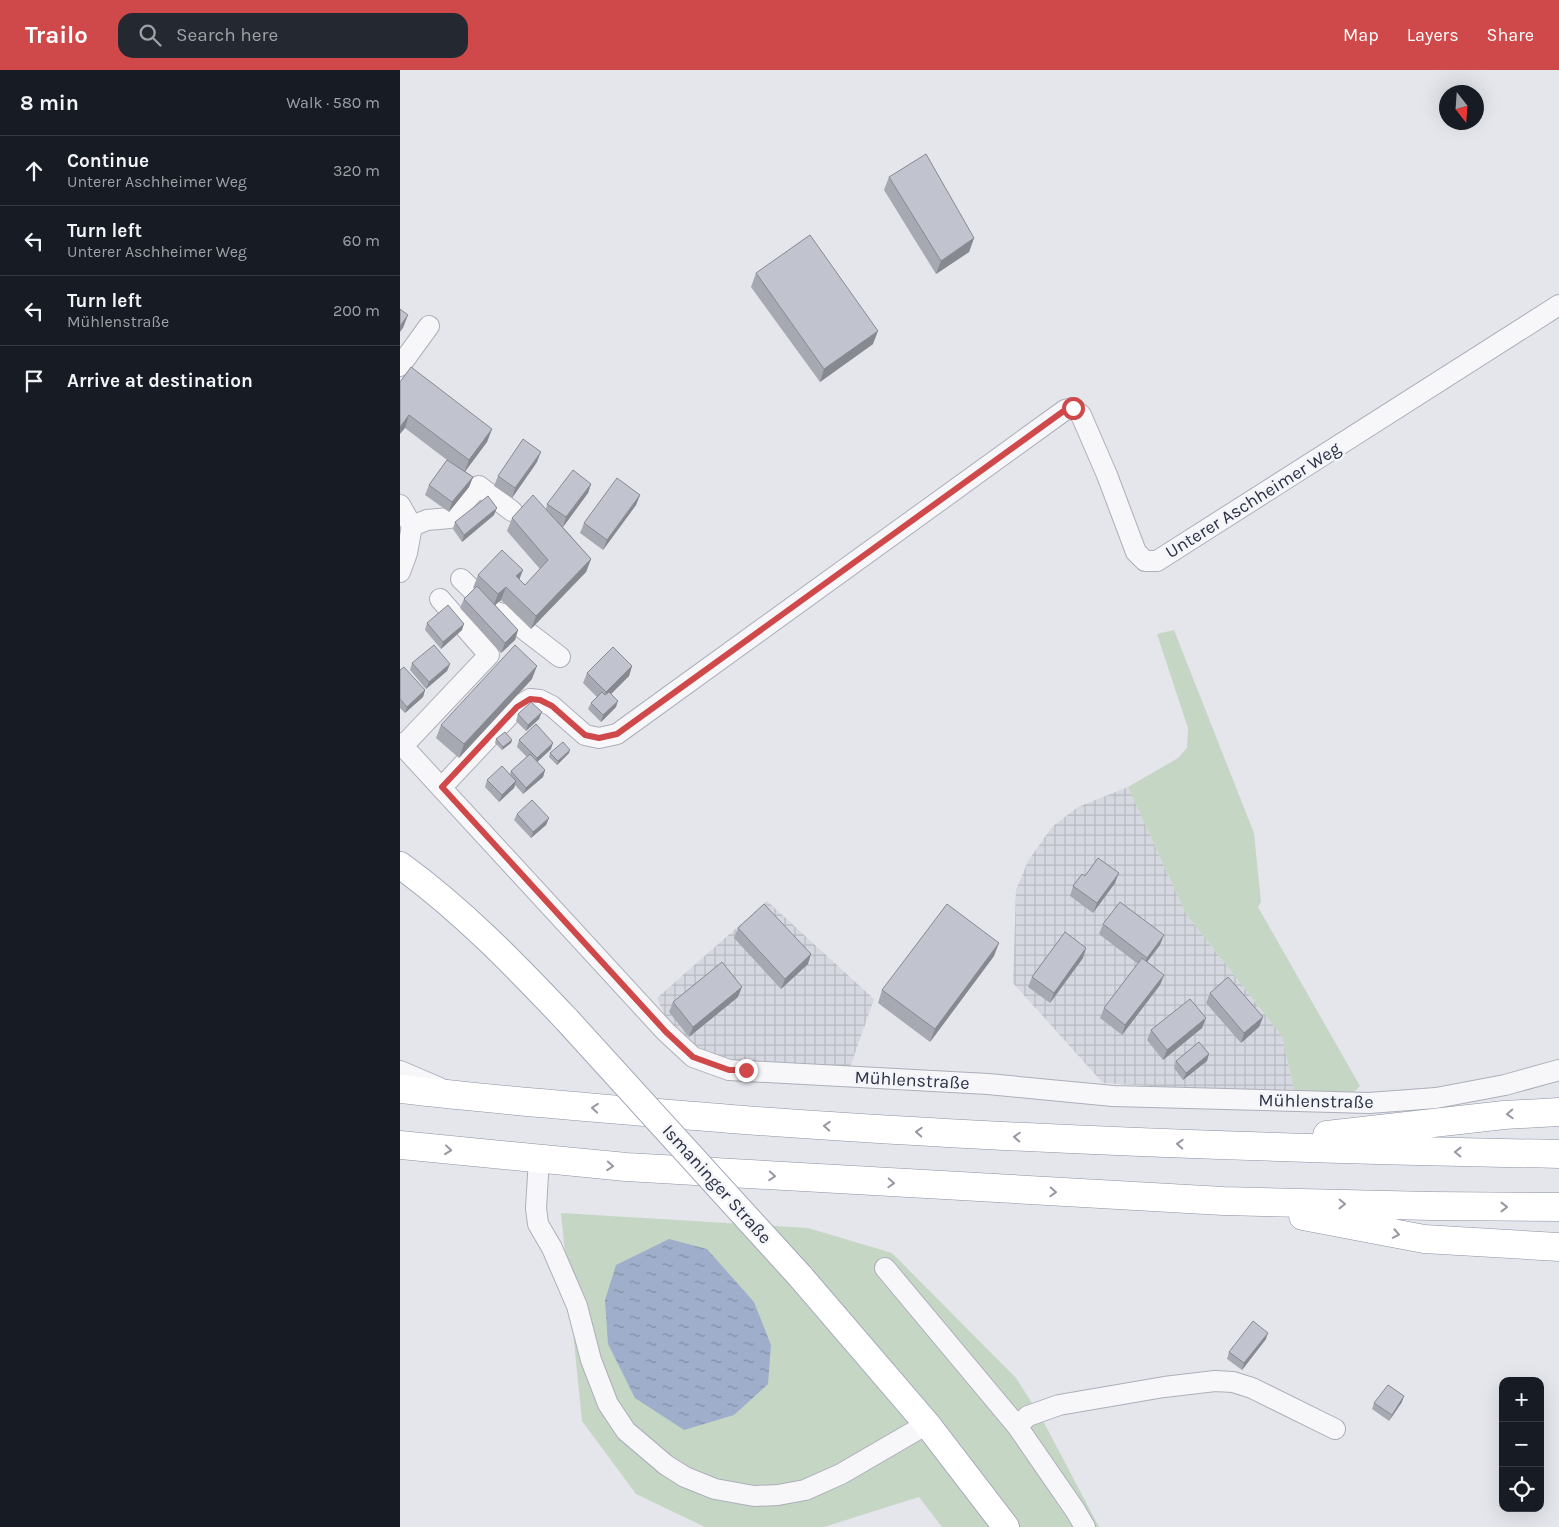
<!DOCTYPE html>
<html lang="en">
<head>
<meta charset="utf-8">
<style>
	:root { --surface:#171b24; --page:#242831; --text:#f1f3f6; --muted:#9ea1a6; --line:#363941; --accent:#d0494a }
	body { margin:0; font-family:Karla,sans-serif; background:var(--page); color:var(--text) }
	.controls { position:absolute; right:15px; bottom:15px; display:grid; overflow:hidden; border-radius:10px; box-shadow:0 5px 20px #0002 }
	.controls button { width:45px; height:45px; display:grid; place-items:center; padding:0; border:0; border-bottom:1px solid var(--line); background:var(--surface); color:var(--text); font:25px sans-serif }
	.compass { position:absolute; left:1039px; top:15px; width:45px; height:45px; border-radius:50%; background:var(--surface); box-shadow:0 5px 20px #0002; rotate:163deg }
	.stop { position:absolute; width:15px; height:15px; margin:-11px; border:4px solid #d0494a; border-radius:50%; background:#fff }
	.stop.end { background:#d0494a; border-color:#fff; box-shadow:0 1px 5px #0008 }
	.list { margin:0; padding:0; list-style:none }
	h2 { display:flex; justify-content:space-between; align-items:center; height:65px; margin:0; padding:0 20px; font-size:21px }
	h2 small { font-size:16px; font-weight:400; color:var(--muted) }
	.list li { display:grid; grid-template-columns:32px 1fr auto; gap:15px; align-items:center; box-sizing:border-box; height:70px; padding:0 20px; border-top:1px solid var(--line) }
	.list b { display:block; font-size:19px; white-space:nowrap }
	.list p { margin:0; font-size:16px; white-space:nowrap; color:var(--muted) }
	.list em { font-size:16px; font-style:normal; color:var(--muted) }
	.icon { flex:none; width:28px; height:28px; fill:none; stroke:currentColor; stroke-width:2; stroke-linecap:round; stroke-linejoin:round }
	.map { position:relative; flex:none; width:1159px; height:1457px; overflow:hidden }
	header { display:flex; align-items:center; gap:30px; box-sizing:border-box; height:70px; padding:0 25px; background:var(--accent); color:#fff }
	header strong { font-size:24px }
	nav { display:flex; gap:28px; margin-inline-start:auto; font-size:18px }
	.search { width:350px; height:45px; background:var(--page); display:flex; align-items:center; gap:12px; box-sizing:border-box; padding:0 18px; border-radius:15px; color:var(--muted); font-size:19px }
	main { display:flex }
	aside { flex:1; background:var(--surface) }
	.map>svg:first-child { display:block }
	.industrial { fill:url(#industrial-grid) }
	.green { fill:#c6d6c5 }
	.water { fill:url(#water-ripples) }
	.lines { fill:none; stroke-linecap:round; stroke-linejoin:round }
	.minor-casing { stroke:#acafba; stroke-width:22 }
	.major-casing { stroke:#a3a8b8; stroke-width:28 }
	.highway-casing { stroke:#8b91a2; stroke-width:29 }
	.minor { stroke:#f7f7fa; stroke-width:20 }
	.major { stroke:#fff; stroke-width:26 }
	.highway { stroke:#fff; stroke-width:28 }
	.major-bridge-casing { stroke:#a3a8b8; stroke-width:28; stroke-linecap:butt }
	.major-bridge { stroke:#fff; stroke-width:26 }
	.wall { fill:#a6a9b2 }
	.shaded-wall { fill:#878991 }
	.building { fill:#c1c4cf; stroke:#878991 }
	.oneway { stroke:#9598a2 }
	.route { stroke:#d0494a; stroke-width:6 }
	.labels { text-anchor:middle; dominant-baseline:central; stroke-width:5; stroke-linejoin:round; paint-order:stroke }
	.street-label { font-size:18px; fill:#2b3044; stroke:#f3f5f9 }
</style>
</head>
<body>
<header>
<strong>Trailo</strong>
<div class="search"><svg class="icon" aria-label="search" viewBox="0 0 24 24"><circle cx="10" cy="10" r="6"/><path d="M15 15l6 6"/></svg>Search here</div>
<nav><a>Map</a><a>Layers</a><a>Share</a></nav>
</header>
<main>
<aside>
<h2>8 min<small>Walk · 580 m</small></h2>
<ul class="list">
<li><svg class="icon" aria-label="ahead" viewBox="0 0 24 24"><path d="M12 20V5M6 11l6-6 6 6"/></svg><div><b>Continue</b><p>Unterer Aschheimer Weg</p></div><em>320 m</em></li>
<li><svg class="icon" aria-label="left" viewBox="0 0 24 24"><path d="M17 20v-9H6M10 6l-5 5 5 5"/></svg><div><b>Turn left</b><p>Unterer Aschheimer Weg</p></div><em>60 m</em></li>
<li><svg class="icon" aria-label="left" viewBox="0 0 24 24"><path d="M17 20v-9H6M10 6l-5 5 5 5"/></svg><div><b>Turn left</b><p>Mühlenstraße</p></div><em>200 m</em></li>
<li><svg class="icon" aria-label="arrive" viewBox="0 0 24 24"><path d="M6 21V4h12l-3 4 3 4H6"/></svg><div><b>Arrive at destination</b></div></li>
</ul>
</aside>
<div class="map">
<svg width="1159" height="1457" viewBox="0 0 1159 1457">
	<defs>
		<pattern id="industrial-grid" width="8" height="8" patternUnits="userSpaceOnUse" patternTransform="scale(1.25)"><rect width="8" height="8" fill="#d6d8e1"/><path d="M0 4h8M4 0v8" fill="none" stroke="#b8bac2"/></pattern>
		<pattern id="water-ripples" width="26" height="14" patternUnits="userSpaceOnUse" patternTransform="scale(1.25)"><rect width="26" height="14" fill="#9faecb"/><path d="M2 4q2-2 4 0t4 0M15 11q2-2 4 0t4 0" fill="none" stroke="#828ea6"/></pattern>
	</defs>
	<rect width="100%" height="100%" fill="#e4e6ec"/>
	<!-- industrial -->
	<path class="industrial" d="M 728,717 L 786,844 L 882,966 L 895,1025 L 703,1013 L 613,913 L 616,820 L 628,791 L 652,757 L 678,737 Z
		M 367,831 L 474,929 L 449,1000 L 354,997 L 310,986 L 286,970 L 265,946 L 257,928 Z"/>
	<!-- green -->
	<path class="green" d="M 774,560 L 854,763 L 861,832 L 858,837 L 960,1016 L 953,1023 L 895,1025 L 882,966 L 786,844 L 728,717 L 778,688 L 787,678 L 788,658 L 757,564 Z
		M 161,1143 L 408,1158 L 492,1183 L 616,1308 L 641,1347 L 699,1457 L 542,1457 L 519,1427 L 424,1457 L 305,1457 L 236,1424 L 182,1351 Z"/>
	<!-- water -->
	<path class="water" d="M 269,1169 L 307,1179 L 354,1232 L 371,1275 L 368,1314 L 334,1345 L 284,1360 L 235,1328 L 208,1274 L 205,1230 L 216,1195 Z"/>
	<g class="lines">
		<!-- minor casing -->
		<g class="minor-casing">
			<path id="minor" d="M 0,296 L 29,256
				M 0,435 L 12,456 L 7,483 L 0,502
				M 12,456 L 27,450 L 50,448 L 79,416 L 112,441
				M 61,509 L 95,542 L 104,544 L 160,587
				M 0,673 L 266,962 L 293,987 L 329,1000 L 588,1014 L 713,1026 L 969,1033 L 1036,1028 L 1105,1015 L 1159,1000
				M 3,676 L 89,585 L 40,529
				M 42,717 L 117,637 L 130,629 L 140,630 L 152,636 L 185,665 L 199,668 L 217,664 L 665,340 L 673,338 L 681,345 L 707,405 L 736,482 L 745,491 L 757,491 L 1159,235
				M 0,1001 L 40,1018
				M 139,1089 L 136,1138 L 138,1154 L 152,1178 L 177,1236 L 191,1290 L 208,1334 L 226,1361 L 266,1395 L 285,1407 L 315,1419 L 354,1426 L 378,1425 L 405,1420 L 441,1404 L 527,1354
				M 485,1198 L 617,1356
				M 685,1457 L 675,1440 L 617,1356 L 628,1346 L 659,1335 L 764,1317 L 815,1311 L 833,1312 L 852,1318 L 935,1359"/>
		</g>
		<!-- major casing -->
		<g class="major-casing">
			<path id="major" d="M 0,795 C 62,840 114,894 167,950
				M 400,1206 L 527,1354 L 606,1457"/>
		</g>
		<!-- highway casing -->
		<g class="highway-casing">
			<path id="highway" d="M 0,1019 C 110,1032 221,1040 331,1049 C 607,1070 883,1079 1159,1084
				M 927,1065 L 1104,1045 L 1159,1042
				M 0,1075 L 226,1097 L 823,1131 L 1031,1136 L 1159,1137
				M 903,1146 L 1024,1169 L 1159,1177"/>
		</g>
		<!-- minor -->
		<use href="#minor" class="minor"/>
		<!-- major -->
		<use href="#major" class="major"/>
		<!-- highway -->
		<use href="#highway" class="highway"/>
		<!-- major-bridge casing -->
		<g class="major-bridge-casing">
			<path id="major-bridge" d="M 167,950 L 400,1206"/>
		</g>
		<!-- major-bridge -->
		<use href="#major-bridge" class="major-bridge"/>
	</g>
	<!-- wall -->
	<path class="wall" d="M 489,107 L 574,168 L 569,182 L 536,204 L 484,120 Z
		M 356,203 L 473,274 L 420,312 L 351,217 Z
		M 0,312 L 92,359 L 87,372 L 65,401 L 73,407 L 69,417 L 49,442 L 25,425 L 29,415 L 47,390 L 5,358 Z
		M 137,392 L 112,428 L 94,416 L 98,406 Z
		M 191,414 L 188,423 L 163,457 L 191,489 L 186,502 L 131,559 L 101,530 L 95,535 L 118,560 L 115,570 L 101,583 L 60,538 L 64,529 L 75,519 L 73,518 L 78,505 L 123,500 L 119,509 L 125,515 L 140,499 L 107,461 L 112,448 L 146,439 L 147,434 Z
		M 240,425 L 236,435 L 203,480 L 180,463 L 184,453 Z
		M 94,445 L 62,472 L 53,459 L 55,452 Z
		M 27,553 L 62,560 L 41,579 L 25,560 Z
		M 12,593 L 50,594 L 47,601 L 26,619 L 10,600 Z
		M 232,596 L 229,606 L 211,624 L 216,637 L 201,652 L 188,639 L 191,633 L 197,627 L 183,613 L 187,603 Z
		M 0,600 L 25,620 L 23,627 L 5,643 L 0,638 Z
		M 132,609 L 59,688 L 36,668 L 41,655 Z
		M 118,644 L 139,649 L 126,661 L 116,651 Z
		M 96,669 L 112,670 L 111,673 L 102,680 L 95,673 Z
		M 119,670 L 151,679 L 137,692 L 145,700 L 143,707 L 123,724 L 115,715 L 114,718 L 99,732 L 85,717 L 87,710 L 110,704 L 111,701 L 127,687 L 117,677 Z
		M 150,683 L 169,683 L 157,695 L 149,687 Z
		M 117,744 L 149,748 L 146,755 L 131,768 L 114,750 Z
		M 685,806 L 715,813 L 693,843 L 670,826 L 673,816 Z
		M 703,854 L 760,875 L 747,892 L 764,905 L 760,915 L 722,965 L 700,948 L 704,938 L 738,894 L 699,864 Z
		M 338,858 L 408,894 L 381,919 L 334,868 Z
		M 594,886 L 530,972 L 478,933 L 482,920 Z
		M 683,888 L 650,933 L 628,917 L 632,907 Z
		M 810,923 L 863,947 L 859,957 L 841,973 L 806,933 Z
		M 338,927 L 289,967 L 269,942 L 273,932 Z
		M 806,948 L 802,958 L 763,990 L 747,970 L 751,960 Z
		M 776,991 L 807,991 L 783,1010 L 774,998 Z
		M 866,1269 L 842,1300 L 827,1289 L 829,1282 Z
		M 1002,1332 L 989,1351 L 972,1339 L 974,1333 Z"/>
	<!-- shaded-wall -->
	<path class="shaded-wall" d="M 574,168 L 569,182 L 536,204 L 541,191 Z
		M 8,245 L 3,258 L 0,262 L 0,256 Z
		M 478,261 L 473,274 L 420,312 L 424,299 Z
		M 9,345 L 5,358 L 0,364 L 0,357 Z
		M 92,359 L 87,372 L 64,403 L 69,390 Z
		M 141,382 L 137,392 L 112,428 L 115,418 Z
		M 73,407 L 69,417 L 49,442 L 52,432 Z
		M 191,414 L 188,423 L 163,457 L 166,447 Z
		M 240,425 L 236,435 L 203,480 L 207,470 Z
		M 97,438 L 94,445 L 62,472 L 64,465 Z
		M 191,489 L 186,502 L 131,559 L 136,546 Z
		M 123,500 L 118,513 L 116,506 Z
		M 106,517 L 101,530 L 93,537 L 98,524 Z
		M 64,554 L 62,560 L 41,579 L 43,572 Z
		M 118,560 L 115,570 L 101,583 L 105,573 Z
		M 50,594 L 47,601 L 26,619 L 29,612 Z
		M 137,596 L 132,609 L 59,688 L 64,674 Z
		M 232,596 L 229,606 L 203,632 L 206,622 Z
		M 25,620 L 23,627 L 5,643 L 7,637 Z
		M 218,631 L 216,637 L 201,652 L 203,645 Z
		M 142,642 L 139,649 L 126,661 L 128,655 Z
		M 112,670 L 111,673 L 102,680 L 103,677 Z
		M 153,673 L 151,679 L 134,695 L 137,688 Z
		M 170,680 L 169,683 L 157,695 L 158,691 Z
		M 145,700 L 143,707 L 123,724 L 126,718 Z
		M 116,711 L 114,718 L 99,732 L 102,725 Z
		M 149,748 L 146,755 L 131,768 L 133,762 Z
		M 719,803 L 715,813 L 693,843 L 697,833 Z
		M 764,865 L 760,875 L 743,897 L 747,888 Z
		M 599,873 L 594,886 L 530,972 L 535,959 Z
		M 686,878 L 683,888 L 650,933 L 654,923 Z
		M 411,884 L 408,894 L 381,919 L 385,909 Z
		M 764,905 L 760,915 L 722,965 L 725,955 Z
		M 342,917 L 338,927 L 289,967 L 293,957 Z
		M 863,947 L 859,957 L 841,973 L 844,963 Z
		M 806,948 L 802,958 L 763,990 L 767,980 Z
		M 809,984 L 807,991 L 783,1010 L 786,1003 Z
		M 868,1263 L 866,1269 L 842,1300 L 844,1293 Z
		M 1004,1326 L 1002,1332 L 989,1351 L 992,1345 Z"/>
	<!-- building -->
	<path class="building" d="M 526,84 L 574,168 L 541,191 L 489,107 Z
		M 410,165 L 478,261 L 424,299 L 356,203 Z
		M 0,239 L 8,245 L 0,256 Z
		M 11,297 L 92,359 L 69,390 L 9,345 L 0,357 L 0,312 Z
		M 123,369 L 141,382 L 115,418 L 98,406 Z
		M 47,390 L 73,407 L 52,432 L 29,415 Z
		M 173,400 L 191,414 L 166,447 L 147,434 Z
		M 217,408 L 240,425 L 207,470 L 184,453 Z
		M 133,425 L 191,489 L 136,546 L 106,517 L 98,524 L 78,505 L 102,480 L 123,500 L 116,506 L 125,515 L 148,490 L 112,448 Z
		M 88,426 L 97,438 L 64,465 L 55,452 Z
		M 77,516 L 118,560 L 105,573 L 64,529 Z
		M 48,535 L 64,554 L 43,572 L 27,553 Z
		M 34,575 L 50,594 L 29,612 L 12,593 Z
		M 115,575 L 137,596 L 64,674 L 41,655 Z
		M 213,577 L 232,596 L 206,622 L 187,603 Z
		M 4,597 L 25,620 L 7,637 L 0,629 L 0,600 Z
		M 202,622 L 205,625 L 209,622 L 218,631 L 203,645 L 191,633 Z
		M 131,632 L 142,642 L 128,655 L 118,644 Z
		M 136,654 L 153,673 L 137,688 L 119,670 Z
		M 105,662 L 112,670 L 103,677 L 96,669 Z
		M 163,672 L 170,680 L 158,691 L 150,683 Z
		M 130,684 L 145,700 L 126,718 L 111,701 Z
		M 102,696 L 116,711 L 102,725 L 87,710 Z
		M 132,730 L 149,748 L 133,762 L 117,744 Z
		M 698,788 L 719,803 L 697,833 L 673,816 L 682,804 L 685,806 Z
		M 720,832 L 764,865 L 747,888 L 703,854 Z
		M 364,834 L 411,884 L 385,909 L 338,858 Z
		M 547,834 L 599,873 L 535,959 L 482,920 Z
		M 665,862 L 686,878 L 654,923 L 632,907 Z
		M 742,888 L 764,905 L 725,955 L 704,938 Z
		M 322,892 L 342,917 L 293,957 L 273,932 Z
		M 828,907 L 863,947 L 844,963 L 810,923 Z
		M 790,929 L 806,948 L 767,980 L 751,960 Z
		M 799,972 L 809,984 L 786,1003 L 776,991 Z
		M 853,1251 L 868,1263 L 844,1293 L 829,1282 Z
		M 988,1315 L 1004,1326 L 992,1345 L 974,1333 Z"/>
	<!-- one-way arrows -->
	<defs><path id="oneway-chevron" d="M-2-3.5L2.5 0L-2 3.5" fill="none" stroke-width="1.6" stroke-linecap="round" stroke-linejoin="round" transform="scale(1.25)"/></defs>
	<g class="oneway">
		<use href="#oneway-chevron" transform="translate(195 1038) rotate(-175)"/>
		<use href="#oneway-chevron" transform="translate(1110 1044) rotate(177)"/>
		<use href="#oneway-chevron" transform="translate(427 1056) rotate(-176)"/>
		<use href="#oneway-chevron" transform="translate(519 1062) rotate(-177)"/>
		<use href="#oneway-chevron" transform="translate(617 1067) rotate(-177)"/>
		<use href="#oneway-chevron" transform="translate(780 1074) rotate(-177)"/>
		<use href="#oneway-chevron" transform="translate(48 1080) rotate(6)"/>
		<use href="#oneway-chevron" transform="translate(1058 1082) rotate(-179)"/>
		<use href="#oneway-chevron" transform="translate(210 1096) rotate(4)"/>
		<use href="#oneway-chevron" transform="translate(372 1106) rotate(4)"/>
		<use href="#oneway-chevron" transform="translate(491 1113) rotate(3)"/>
		<use href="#oneway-chevron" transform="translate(653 1122) rotate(3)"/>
		<use href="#oneway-chevron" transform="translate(942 1134) rotate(1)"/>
		<use href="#oneway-chevron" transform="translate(1104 1137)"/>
		<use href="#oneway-chevron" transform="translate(996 1164) rotate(11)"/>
	</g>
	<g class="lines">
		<!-- route -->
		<path class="route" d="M 346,1000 L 329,1000 L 293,987 L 266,962 L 42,717 L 117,637 L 130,629 L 140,630 L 152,636 L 185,665 L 199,668 L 217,664 L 665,340 L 673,338"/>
	</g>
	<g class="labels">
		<!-- street labels -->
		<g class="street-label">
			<text transform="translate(853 430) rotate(-32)">Unterer Aschheimer Weg</text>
			<text transform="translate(512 1010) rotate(3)">Mühlenstraße</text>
			<text transform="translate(916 1031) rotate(1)">Mühlenstraße</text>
			<text transform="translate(317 1114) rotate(48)">Ismaninger Straße</text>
		</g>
	</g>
</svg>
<div class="controls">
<button>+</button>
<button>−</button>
<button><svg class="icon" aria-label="locate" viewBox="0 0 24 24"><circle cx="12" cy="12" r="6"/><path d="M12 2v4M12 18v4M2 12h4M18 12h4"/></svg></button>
</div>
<svg class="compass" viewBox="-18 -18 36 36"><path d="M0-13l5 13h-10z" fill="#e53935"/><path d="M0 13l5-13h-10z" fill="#9ea1a6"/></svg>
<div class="stop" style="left:673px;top:338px"></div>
<div class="stop end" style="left:346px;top:1000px"></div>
</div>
</main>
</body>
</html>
